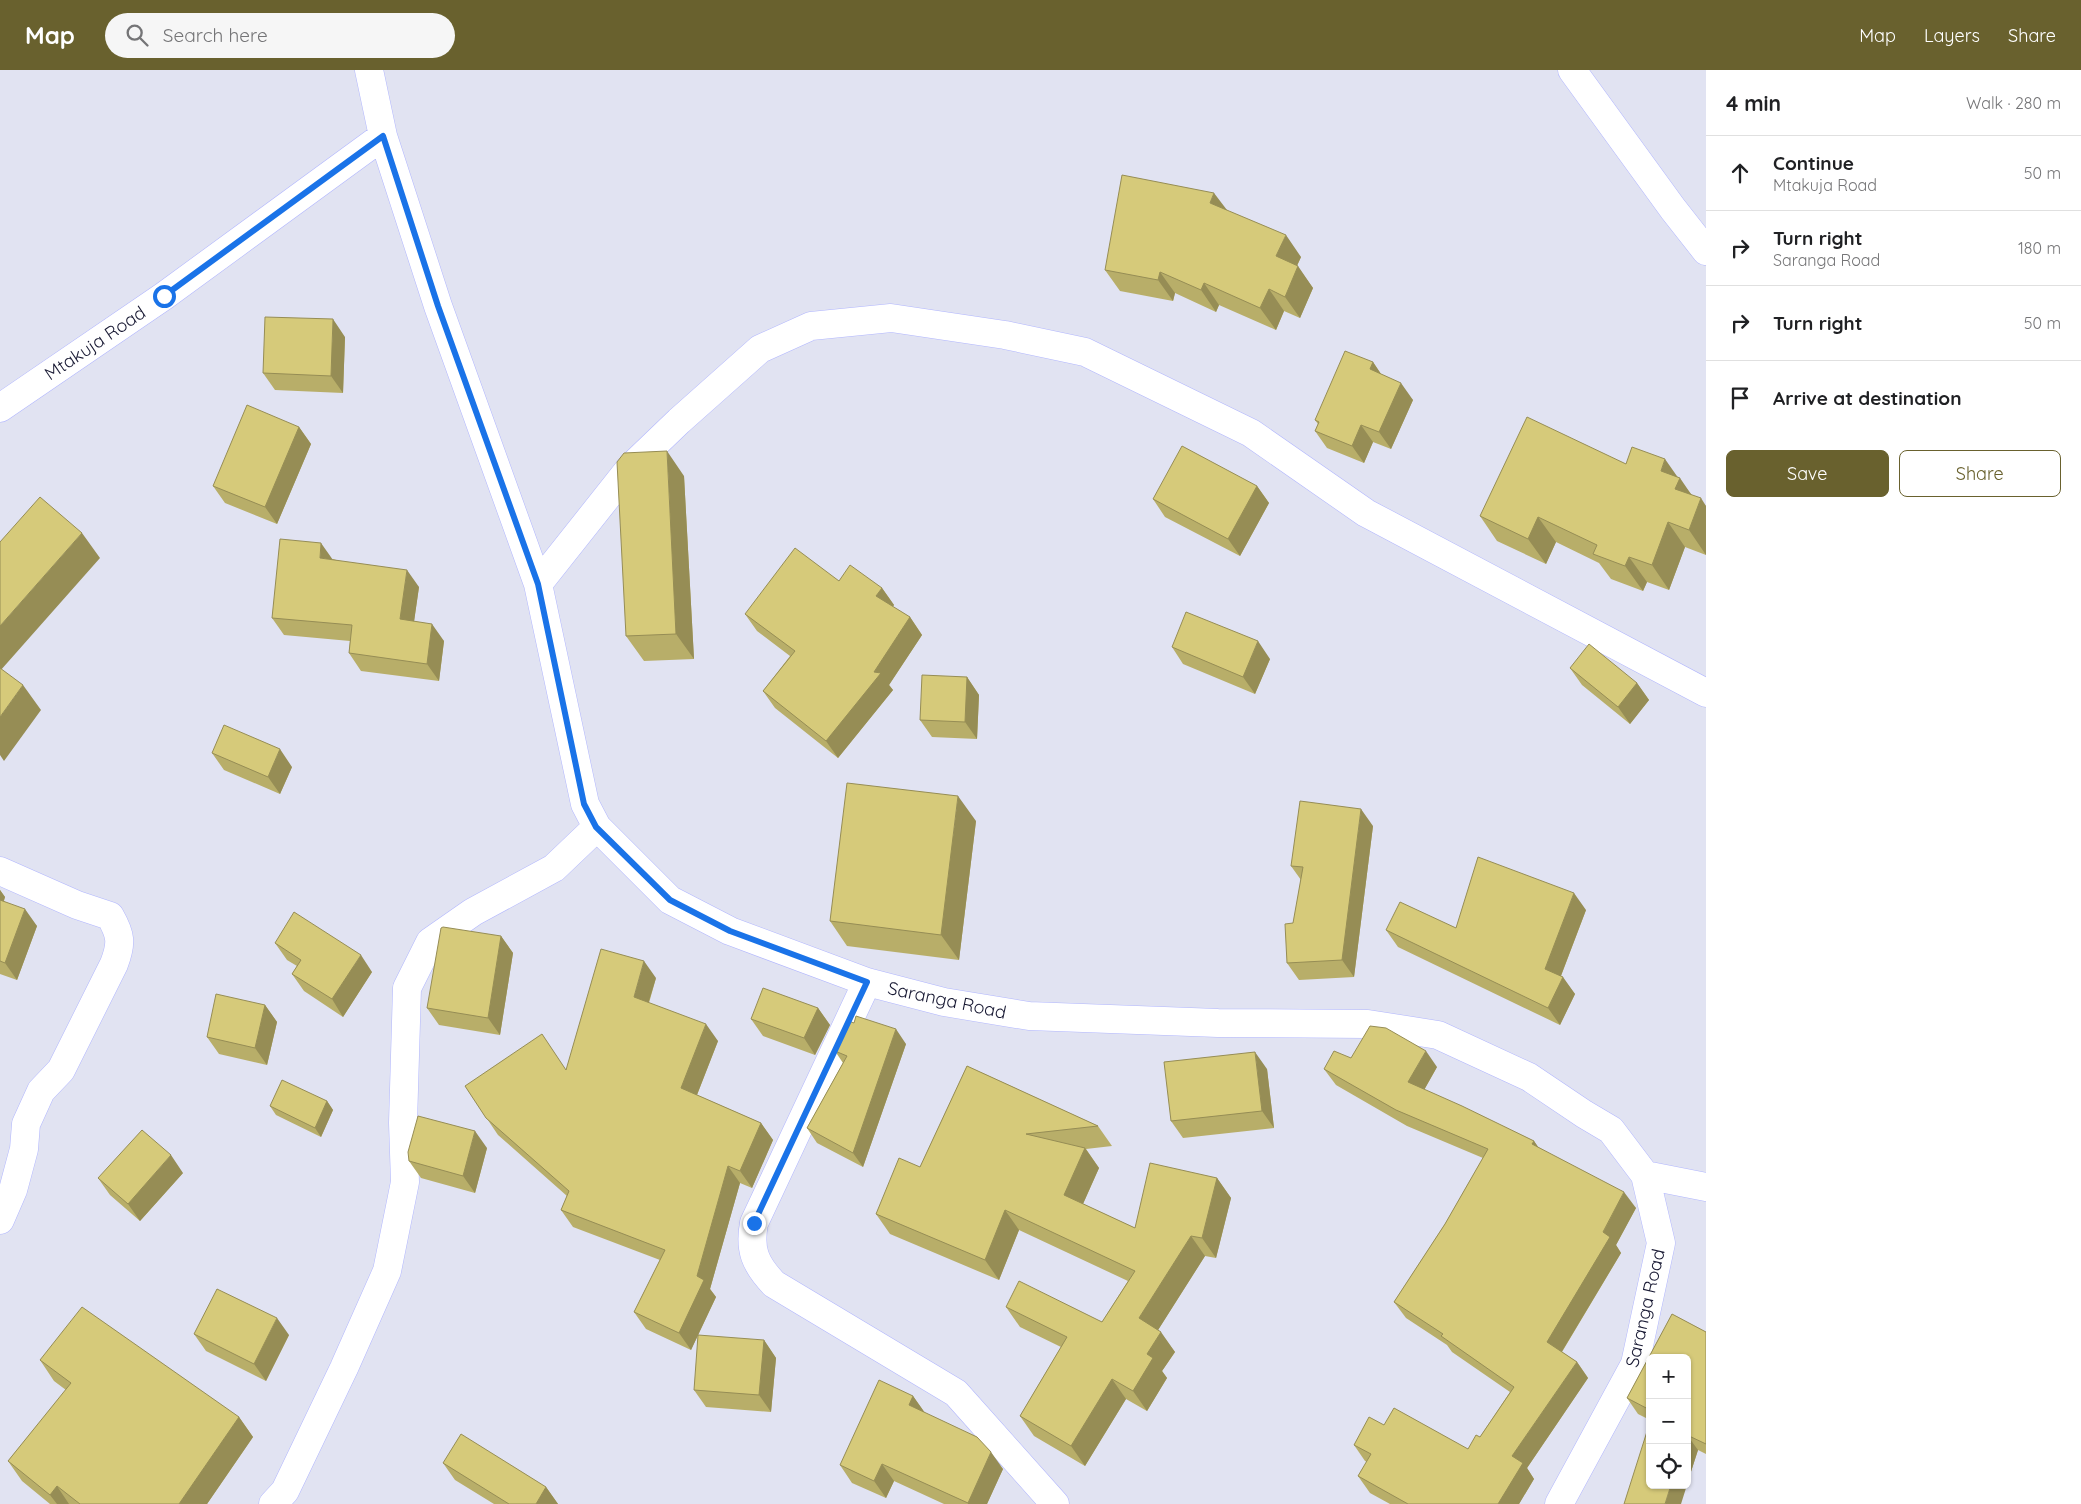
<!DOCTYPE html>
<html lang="en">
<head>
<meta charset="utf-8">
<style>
	:root { --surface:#fff; --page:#f6f6f6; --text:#202124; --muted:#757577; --line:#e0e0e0; --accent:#69612e }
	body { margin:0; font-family:Quicksand,sans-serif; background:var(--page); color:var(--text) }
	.controls { position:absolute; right:15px; bottom:15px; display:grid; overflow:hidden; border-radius:8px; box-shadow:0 1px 4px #0004 }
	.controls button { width:45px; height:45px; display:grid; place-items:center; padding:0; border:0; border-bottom:1px solid var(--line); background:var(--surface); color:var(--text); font:25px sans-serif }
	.stop { position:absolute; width:15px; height:15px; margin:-11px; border:4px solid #1a73e8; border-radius:50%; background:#fff }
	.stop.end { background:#1a73e8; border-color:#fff; box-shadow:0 1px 5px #0008 }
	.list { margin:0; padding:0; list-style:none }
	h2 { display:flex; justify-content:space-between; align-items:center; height:65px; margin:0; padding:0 20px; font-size:21px }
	h2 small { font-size:16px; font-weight:400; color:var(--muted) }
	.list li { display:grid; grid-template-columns:32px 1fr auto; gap:15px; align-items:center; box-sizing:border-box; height:75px; padding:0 20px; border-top:1px solid var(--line) }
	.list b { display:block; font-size:19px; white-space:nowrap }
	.list p { margin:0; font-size:16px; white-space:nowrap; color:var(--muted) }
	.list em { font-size:16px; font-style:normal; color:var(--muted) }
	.actions { display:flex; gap:10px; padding:15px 20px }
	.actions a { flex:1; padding:11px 0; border:1px solid var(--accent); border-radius:8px; text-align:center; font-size:18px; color:var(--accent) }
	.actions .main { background:var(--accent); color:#fff }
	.icon { flex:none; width:28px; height:28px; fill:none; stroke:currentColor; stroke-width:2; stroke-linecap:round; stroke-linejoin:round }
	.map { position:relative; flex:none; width:1706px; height:1434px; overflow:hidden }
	header { display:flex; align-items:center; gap:30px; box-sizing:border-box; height:70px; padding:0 25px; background:var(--accent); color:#fff }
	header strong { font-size:24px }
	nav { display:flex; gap:28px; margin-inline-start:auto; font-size:18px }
	.search { width:350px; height:45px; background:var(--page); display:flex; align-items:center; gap:12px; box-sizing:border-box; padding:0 18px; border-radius:28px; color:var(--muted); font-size:19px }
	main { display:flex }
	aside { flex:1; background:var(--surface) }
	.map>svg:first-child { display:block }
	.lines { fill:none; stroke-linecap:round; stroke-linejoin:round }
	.street-casing { stroke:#b1b6fe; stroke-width:29 }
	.street { stroke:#fff; stroke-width:28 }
	.wall { fill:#b8ae69 }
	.shaded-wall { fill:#968d55 }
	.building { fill:#d6ca7a; stroke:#968d55 }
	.route { stroke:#1a73e8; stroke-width:6 }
	.labels { text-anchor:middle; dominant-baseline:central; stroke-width:5; stroke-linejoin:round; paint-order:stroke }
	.street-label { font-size:18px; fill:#171832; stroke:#fff }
</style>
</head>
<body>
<header>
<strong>Map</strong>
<div class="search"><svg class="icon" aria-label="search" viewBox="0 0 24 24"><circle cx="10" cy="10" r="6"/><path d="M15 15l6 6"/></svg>Search here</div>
<nav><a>Map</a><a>Layers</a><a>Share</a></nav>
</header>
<main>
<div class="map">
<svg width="1706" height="1434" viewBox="0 0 1706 1434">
	<rect width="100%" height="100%" fill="#e1e3f2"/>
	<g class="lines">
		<!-- street casing -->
		<g class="street-casing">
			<path id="street" d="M 369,0 L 383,66 L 438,236 L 538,514 L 585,734 L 597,757 L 670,830 L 730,861 L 867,912 L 944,932 L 1029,946 L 1218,953 L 1368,954 L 1438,965 L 1529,1007 L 1584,1044 L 1611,1060 L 1645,1105 L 1661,1173 L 1635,1294 L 1559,1434
				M 1572,0 L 1673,139 L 1706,181
				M 0,338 L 164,226 L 383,66
				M 538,514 L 630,398 L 679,351 L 760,279 L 811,256 L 891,248 L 1005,265 L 1085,282 L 1251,363 L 1366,443 L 1706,623
				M 0,801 L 77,835 L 110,846 C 121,865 122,873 114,894 L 61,1000 L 41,1021 L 26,1054 L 24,1079 L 13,1120 L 0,1150
				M 867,912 L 754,1153 C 749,1180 755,1194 774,1214 L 956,1323 L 1055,1434
				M 1645,1105 L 1706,1117
				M 273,1434 L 285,1421 L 344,1298 L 387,1201 L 405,1112 L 403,1053 L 407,918 L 430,872 L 473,842 L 554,798 L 597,757"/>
		</g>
		<!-- street -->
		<use href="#street" class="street"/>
	</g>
	<!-- wall -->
	<path class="wall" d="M 1226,140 L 1301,187 L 1297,196 L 1313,218 L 1300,248 L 1284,241 L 1276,260 L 1219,235 L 1216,242 L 1175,223 L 1173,231 L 1120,221 L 1105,200 Z
		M 345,267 L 343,323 L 275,320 L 263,303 Z
		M 1373,292 L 1381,304 L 1413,330 L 1391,379 L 1373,372 L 1364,393 L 1327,378 L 1315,361 L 1318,354 L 1315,350 Z
		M 299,357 L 311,374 L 277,454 L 225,433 L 213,416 Z
		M 1626,394 L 1677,407 L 1692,425 L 1706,436 L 1706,485 L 1685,477 L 1669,520 L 1647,512 L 1643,521 L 1611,509 L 1599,493 L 1556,472 L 1546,494 L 1497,471 L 1480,446 Z
		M 684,406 L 694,589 L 644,591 L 626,566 Z
		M 1257,416 L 1269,433 L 1240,486 L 1165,447 L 1153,429 Z
		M 333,489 L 419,517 L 414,551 L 444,571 L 439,611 L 361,601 L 349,583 L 350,571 L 284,565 L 272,548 Z
		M 839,511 L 882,518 L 894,535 L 892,537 L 910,547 L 922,565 L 889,615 L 893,620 L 838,688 L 775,638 L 763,621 L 790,586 L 757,561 L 745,544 Z
		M 1172,577 L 1270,589 L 1255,624 L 1183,594 Z
		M 1570,598 L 1637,613 L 1649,630 L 1630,654 L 1582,615 Z
		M 967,607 L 979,625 L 977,669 L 932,667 L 920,650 Z
		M 212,683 L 292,697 L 280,724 L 224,700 Z
		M 976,751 L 959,890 L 847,876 L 830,851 Z
		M 1373,756 L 1354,907 L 1299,910 L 1287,893 L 1301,810 L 1291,796 Z
		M 0,820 L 5,827 L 4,831 L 37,856 L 17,910 L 0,904 Z
		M 1586,840 L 1561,906 L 1575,924 L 1560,955 L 1398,877 L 1386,860 L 1456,858 Z
		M 501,866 L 513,883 L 500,965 L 439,955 L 427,938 Z
		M 275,873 L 372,902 L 343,947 L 304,921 L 292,904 L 297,896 L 287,890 Z
		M 656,908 L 649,933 L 718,971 L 697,1025 L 761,1053 L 773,1070 L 752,1118 L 740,1113 L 710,1219 L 716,1227 L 691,1280 L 646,1259 L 634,1242 L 660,1190 L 573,1157 L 561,1140 L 567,1126 L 498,1065 L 465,1016 L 566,999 Z
		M 265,935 L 277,952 L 267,995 L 219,984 L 207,967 Z
		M 818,938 L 830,955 L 815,985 L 763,966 L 751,949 Z
		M 854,953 L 906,974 L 863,1097 L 817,1073 L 807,1058 L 843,993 L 835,981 Z
		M 967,996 L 1098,1056 L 1112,1076 L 1086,1079 L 1099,1098 L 1083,1134 L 1135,1158 L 1217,1108 L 1231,1128 L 1216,1188 L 1205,1186 L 1158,1260 L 1175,1282 L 1162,1301 L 1167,1308 L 1147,1341 L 1126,1329 L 1085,1396 L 1034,1366 L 1020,1346 L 1061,1277 L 1020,1257 L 1006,1237 L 1102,1252 L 1128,1211 L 1019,1160 L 999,1210 L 890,1164 L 876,1144 L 920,1097 Z
		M 1437,997 L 1424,1020 L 1534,1071 L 1538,1077 L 1636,1138 L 1616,1175 L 1621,1183 L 1562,1282 L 1577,1292 L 1588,1308 L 1527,1398 L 1534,1409 L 1519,1434 L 1390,1434 L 1370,1423 L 1358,1406 L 1367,1392 L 1365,1391 L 1354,1375 L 1384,1355 L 1468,1379 L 1480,1367 L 1510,1322 L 1452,1282 L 1447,1275 L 1406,1248 L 1394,1232 L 1445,1154 L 1483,1088 L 1407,1056 L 1336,1015 L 1324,999 Z
		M 1267,999 L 1274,1058 L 1183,1068 L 1171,1051 Z
		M 327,1031 L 333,1040 L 321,1067 L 276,1045 L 270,1036 Z
		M 487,1078 L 475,1123 L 421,1108 L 409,1091 Z
		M 183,1103 L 140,1151 L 110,1125 L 98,1108 Z
		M 1672,1244 L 1706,1262 L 1706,1384 L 1698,1380 L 1687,1414 L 1687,1288 L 1650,1288 L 1650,1350 L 1638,1344 L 1627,1328 Z
		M 194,1264 L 289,1265 L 266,1311 L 206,1281 Z
		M 764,1270 L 776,1288 L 771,1342 L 706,1337 L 694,1320 Z
		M 40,1290 L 239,1347 L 253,1367 L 207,1434 L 50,1434 L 22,1411 L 8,1391 L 66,1320 L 54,1311 Z
		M 913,1326 L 925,1343 L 1003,1399 L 987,1434 L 944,1434 L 894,1411 L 886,1428 L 852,1413 L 840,1395 Z
		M 443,1393 L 546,1417 L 558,1434 L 494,1434 L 455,1410 Z"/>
	<!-- shaded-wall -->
	<path class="shaded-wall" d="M 1214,123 L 1230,144 L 1210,133 Z
		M 1286,165 L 1301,187 L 1291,208 L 1276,186 Z
		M 1298,196 L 1313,218 L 1300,248 L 1285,227 Z
		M 1160,202 L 1175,223 L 1173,231 L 1158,210 Z
		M 1204,213 L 1219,235 L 1216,242 L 1201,220 Z
		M 1269,219 L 1284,241 L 1276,260 L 1260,238 Z
		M 333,249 L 345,267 L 343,323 L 331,306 Z
		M 1373,292 L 1385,310 L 1370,299 Z
		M 1401,313 L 1413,330 L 1391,379 L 1379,362 Z
		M 1361,355 L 1373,372 L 1364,393 L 1352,376 Z
		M 299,357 L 311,374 L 277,454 L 265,437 Z
		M 667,381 L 684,406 L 694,589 L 676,564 Z
		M 1665,389 L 1679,409 L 1680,408 L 1697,433 L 1693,444 L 1661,401 Z
		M 1257,416 L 1269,433 L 1240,486 L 1228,469 Z
		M 1701,428 L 1706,436 L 1706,485 L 1689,460 Z
		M 1538,447 L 1556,472 L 1546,494 L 1528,469 Z
		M 1668,452 L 1685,477 L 1669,520 L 1652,495 Z
		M 82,463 L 100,488 L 0,601 L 0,556 Z
		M 321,473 L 333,490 L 320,488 Z
		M 1629,487 L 1647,512 L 1643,521 L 1625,496 Z
		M 407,500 L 419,517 L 412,566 L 400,549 Z
		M 882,518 L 894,535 L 888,543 L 876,526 Z
		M 910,547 L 922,565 L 889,615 L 893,620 L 838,688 L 826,671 L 874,602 Z
		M 432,554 L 444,571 L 439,611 L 427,594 Z
		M 1258,571 L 1270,589 L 1255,624 L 1243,607 Z
		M 967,607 L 979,625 L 977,669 L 965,652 Z
		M 1637,613 L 1649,630 L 1630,654 L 1618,637 Z
		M 23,615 L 41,640 L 4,691 L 0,685 L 0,647 Z
		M 280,679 L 292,697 L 280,724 L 268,707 Z
		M 958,726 L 976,751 L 959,890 L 941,865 Z
		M 1361,739 L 1373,756 L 1354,907 L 1342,890 Z
		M 0,820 L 5,827 L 0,841 Z
		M 1574,823 L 1586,840 L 1557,916 L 1545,899 Z
		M 25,839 L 37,856 L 17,910 L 5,893 Z
		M 501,866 L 513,883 L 500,965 L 488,948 Z
		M 361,885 L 372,902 L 343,947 L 332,929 Z
		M 644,891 L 656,908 L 645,944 L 634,927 Z
		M 1563,907 L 1575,924 L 1560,955 L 1548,938 Z
		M 265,935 L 277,952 L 267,995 L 255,978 Z
		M 818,938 L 830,955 L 815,985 L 804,968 Z
		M 706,954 L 718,971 L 693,1035 L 681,1018 Z
		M 896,959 L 906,974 L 863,1097 L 853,1083 Z
		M 1426,981 L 1437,997 L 1419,1029 L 1408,1012 Z
		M 1255,982 L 1267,999 L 1274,1058 L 1262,1041 Z
		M 327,1031 L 333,1040 L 321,1067 L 315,1058 Z
		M 761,1053 L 773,1070 L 752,1118 L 740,1101 Z
		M 475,1061 L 487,1078 L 475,1123 L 463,1106 Z
		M 1534,1071 L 1545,1087 L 1532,1074 Z
		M 1085,1078 L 1099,1098 L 1078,1145 L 1064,1125 Z
		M 171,1085 L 183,1103 L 140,1151 L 128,1134 Z
		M 728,1096 L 740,1113 L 710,1219 L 716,1227 L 691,1280 L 679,1263 L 697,1206 Z
		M 1217,1108 L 1231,1128 L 1216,1188 L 1202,1168 Z
		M 1624,1122 L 1636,1138 L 1616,1175 L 1621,1183 L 1558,1288 L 1547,1272 Z
		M 1005,1140 L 1019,1160 L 999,1210 L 985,1190 Z
		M 1191,1166 L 1205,1186 L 1153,1268 L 1139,1248 Z
		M 277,1248 L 289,1265 L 266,1311 L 254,1294 Z
		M 1161,1262 L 1175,1282 L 1162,1301 L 1167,1308 L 1147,1341 L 1133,1321 L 1147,1284 Z
		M 764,1270 L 776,1288 L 771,1342 L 759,1325 Z
		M 1577,1292 L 1588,1308 L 1527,1398 L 1534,1409 L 1519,1434 L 1498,1434 L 1512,1386 Z
		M 1112,1309 L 1126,1329 L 1085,1396 L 1071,1376 Z
		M 913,1326 L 925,1343 L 909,1335 Z
		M 239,1347 L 253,1367 L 207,1434 L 179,1434 Z
		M 1687,1365 L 1698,1380 L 1687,1414 Z
		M 991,1382 L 1003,1399 L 987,1434 L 968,1434 L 968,1433 Z
		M 882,1394 L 894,1411 L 886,1428 L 874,1411 Z
		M 1671,1415 L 1687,1415 L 1681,1434 L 1665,1434 Z
		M 57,1416 L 69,1434 L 57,1434 L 50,1425 Z
		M 546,1417 L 558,1434 L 536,1434 Z"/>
	<!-- building -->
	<path class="building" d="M 1122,105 L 1214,123 L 1210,133 L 1286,165 L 1276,186 L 1298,196 L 1285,227 L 1269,219 L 1260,238 L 1204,213 L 1201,220 L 1160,202 L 1158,210 L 1105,200 Z
		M 265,247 L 333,249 L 331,306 L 263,303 Z
		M 1345,281 L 1373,292 L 1370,299 L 1401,313 L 1379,362 L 1361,355 L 1352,376 L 1315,361 L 1319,352 L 1315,350 Z
		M 247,335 L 299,357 L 265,437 L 213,416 Z
		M 1527,347 L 1626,394 L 1632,377 L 1665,389 L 1661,401 L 1680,408 L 1675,419 L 1701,428 L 1689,460 L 1668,452 L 1652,495 L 1629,487 L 1625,496 L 1593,484 L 1597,475 L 1538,447 L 1528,469 L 1480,446 Z
		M 1182,376 L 1257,416 L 1228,469 L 1153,429 Z
		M 667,381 L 676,564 L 626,566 L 617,392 L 624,383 Z
		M 40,427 L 82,463 L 0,556 L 0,472 Z
		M 280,469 L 321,473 L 320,488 L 407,500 L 400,549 L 432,554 L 427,594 L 349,583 L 352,555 L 272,548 Z
		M 795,478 L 839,511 L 850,495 L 882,518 L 876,526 L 910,547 L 874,602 L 881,603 L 826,671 L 763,621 L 795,581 L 745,544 Z
		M 1186,542 L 1258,571 L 1243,607 L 1172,577 Z
		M 1589,574 L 1637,613 L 1618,637 L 1570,598 Z
		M 0,598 L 23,615 L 0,647 Z
		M 922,605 L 967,607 L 965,652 L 920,650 Z
		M 224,655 L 280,679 L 268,707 L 212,683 Z
		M 847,713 L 958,726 L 941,865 L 830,851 Z
		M 1300,731 L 1361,739 L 1342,890 L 1287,893 L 1285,854 L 1293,853 L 1303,797 L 1291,796 Z
		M 1478,787 L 1574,823 L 1545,899 L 1563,907 L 1548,938 L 1386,860 L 1400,832 L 1456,858 Z
		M 0,830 L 25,839 L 5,893 L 0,891 Z
		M 294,842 L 361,885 L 332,929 L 292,904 L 301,890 L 275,873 Z
		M 443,857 L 501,866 L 488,948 L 427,938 L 441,858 Z
		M 601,879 L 644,891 L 634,927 L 706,954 L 681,1018 L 761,1053 L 740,1101 L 728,1096 L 697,1206 L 704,1210 L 679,1263 L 634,1242 L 665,1180 L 561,1140 L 569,1121 L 486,1048 L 465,1016 L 542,964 L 566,1000 Z
		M 763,918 L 818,938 L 804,968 L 751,949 Z
		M 216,924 L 265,935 L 255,978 L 207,967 Z
		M 856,946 L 896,959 L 853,1083 L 807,1058 L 847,986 L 835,981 L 849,951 L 854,953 Z
		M 1370,956 L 1386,958 L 1426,981 L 1408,1012 L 1462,1036 L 1534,1071 L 1532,1074 L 1624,1122 L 1603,1162 L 1610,1167 L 1547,1272 L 1577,1292 L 1512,1386 L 1523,1393 L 1498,1434 L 1408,1434 L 1358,1406 L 1371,1384 L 1354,1375 L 1369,1347 L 1384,1355 L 1394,1338 L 1468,1379 L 1476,1365 L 1480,1367 L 1514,1317 L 1441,1266 L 1443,1264 L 1394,1232 L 1445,1154 L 1488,1079 L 1396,1040 L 1324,999 L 1334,981 L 1351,988 Z
		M 1255,982 L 1262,1041 L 1171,1051 L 1164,992 Z
		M 967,996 L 1098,1056 L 1026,1064 L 1085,1078 L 1064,1125 L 1135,1158 L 1150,1093 L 1217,1108 L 1202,1168 L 1191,1166 L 1139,1248 L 1161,1262 L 1147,1284 L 1153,1288 L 1133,1321 L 1112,1309 L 1071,1376 L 1020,1346 L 1067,1267 L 1006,1237 L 1019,1211 L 1102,1252 L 1135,1201 L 1005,1140 L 985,1190 L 876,1144 L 899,1088 L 920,1097 Z
		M 282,1010 L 327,1031 L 315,1058 L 270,1036 Z
		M 418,1046 L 475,1061 L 463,1106 L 409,1091 L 408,1082 Z
		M 142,1060 L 171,1085 L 128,1134 L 98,1108 Z
		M 217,1219 L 277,1248 L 254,1294 L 194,1264 Z
		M 82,1237 L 239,1347 L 179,1434 L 80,1434 L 57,1416 L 50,1425 L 8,1391 L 71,1313 L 40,1290 Z
		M 1672,1244 L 1706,1262 L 1706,1374 L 1687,1365 L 1687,1288 L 1650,1288 L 1650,1340 L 1627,1328 Z
		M 698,1265 L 764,1270 L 759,1325 L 694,1320 Z
		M 879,1310 L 913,1326 L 909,1335 L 977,1367 L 991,1382 L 968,1433 L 882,1394 L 874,1411 L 840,1395 Z
		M 1650,1352 L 1650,1415 L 1671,1415 L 1665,1434 L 1624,1434 Z
		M 461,1364 L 546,1417 L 536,1434 L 509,1434 L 443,1393 Z"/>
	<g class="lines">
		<!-- route -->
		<path class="route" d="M 164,226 L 383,66 L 438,236 L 538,514 L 584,734 L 596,757 L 670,830 L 730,861 L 867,912 L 754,1153"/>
	</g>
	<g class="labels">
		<!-- street labels -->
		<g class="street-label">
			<text transform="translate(95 273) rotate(-34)">Mtakuja Road</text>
			<text transform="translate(947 930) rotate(12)">Saranga Road</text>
			<text transform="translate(1645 1238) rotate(-77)">Saranga Road</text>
		</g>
	</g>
</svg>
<div class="controls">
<button>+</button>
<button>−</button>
<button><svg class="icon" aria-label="locate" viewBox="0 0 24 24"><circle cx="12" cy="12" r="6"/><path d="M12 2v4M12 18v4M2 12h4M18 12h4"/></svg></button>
</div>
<div class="stop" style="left:164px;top:226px"></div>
<div class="stop end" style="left:754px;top:1153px"></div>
</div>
<aside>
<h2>4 min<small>Walk · 280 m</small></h2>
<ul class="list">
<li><svg class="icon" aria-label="ahead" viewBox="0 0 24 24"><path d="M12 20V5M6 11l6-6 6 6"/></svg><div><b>Continue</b><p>Mtakuja Road</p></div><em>50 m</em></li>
<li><svg class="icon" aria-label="right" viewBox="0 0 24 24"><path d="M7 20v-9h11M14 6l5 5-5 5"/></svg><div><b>Turn right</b><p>Saranga Road</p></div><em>180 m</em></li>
<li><svg class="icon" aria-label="right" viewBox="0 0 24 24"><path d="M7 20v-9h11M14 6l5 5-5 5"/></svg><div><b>Turn right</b></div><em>50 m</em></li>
<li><svg class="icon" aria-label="arrive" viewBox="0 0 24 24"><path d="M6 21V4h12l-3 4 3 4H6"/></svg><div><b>Arrive at destination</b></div></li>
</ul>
<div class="actions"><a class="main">Save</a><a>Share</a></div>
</aside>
</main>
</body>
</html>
